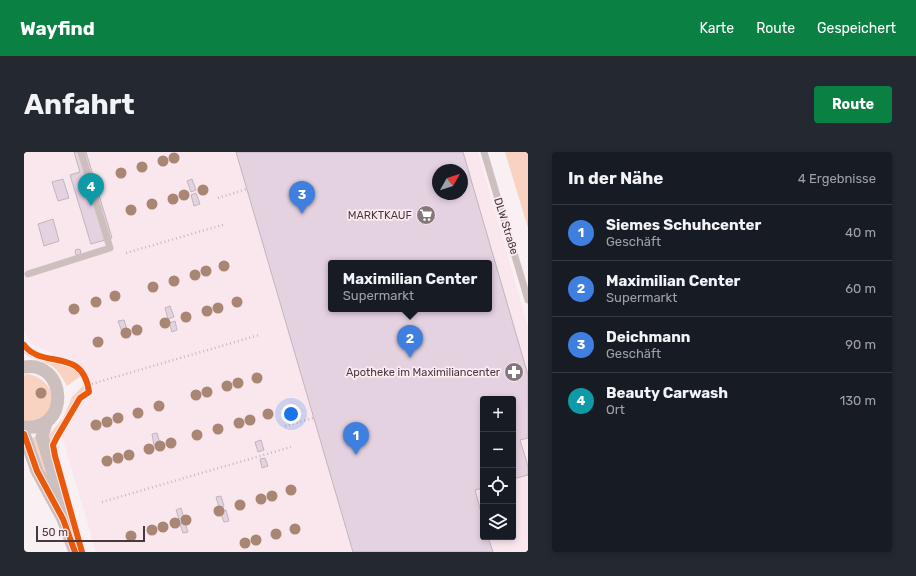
<!DOCTYPE html>
<html lang="de">
<head>
<meta charset="utf-8">
<style>
	:root { --surface:#171b24; --page:#242831; --text:#f1f3f6; --muted:#9ea1a6; --line:#363941; --accent:#0b8043 }
	body { margin:0; font-family:Rubik,sans-serif; background:var(--page); color:var(--text) }
	.controls { position:absolute; right:12px; bottom:12px; display:grid; overflow:hidden; border-radius:4px; box-shadow:0 2px 6px #0003 }
	.controls button { width:36px; height:36px; display:grid; place-items:center; padding:0; border:0; border-bottom:1px solid var(--line); background:var(--surface); color:var(--text); font:20px sans-serif }
	.compass { position:absolute; left:408px; top:12px; width:36px; height:36px; border-radius:50%; background:var(--surface); box-shadow:0 2px 6px #0003; rotate:51deg }
	.scale { position:absolute; left:12px; bottom:10px; width:109px; box-sizing:border-box; padding-left:4px; border:2px solid #47383e; border-top:0; font-size:11px; line-height:14px; white-space:nowrap; color:#47383e; -webkit-text-stroke:3px #fbecf1; paint-order:stroke }
	.you { position:absolute; left:267px; top:262px; width:14px; height:14px; margin:-10px; border:3px solid #fff; border-radius:50%; background:#1a73e8; box-shadow:0 0 0 6px #1a73e833 }
	.badge { display:grid; place-items:center; width:26px; height:26px; border-radius:50%; background:var(--accent); color:#fff; font-size:13px; font-weight:700 }
	.pin { position:absolute; translate:-50% -33px; filter:drop-shadow(0 1px 2px #0008) }
	.pin::after { content:''; position:absolute; top:21px; width:14px; height:12px; background:inherit; clip-path:polygon(0 0,100% 0,50% 100%) }
	.popup { position:absolute; left:304px; top:108px; width:164px; height:52px; box-sizing:border-box; display:grid; place-content:center; border-radius:4px; background:var(--surface); filter:drop-shadow(0 1px 3px #0005); font-size:13px; white-space:nowrap; color:var(--muted) }
	.popup b { font-size:15px; color:var(--text) }
	.popup::after { content:''; position:absolute; left:50%; top:100%; margin-left:-8px; border:8px solid transparent; border-top-color:var(--surface) }
	.list { margin:0; padding:0; list-style:none }
	h2 { display:flex; justify-content:space-between; align-items:center; height:52px; margin:0; padding:0 16px; font-size:17px }
	h2 small { font-size:13px; font-weight:400; color:var(--muted) }
	.list li { display:grid; grid-template-columns:26px 1fr auto; gap:12px; align-items:center; box-sizing:border-box; height:56px; padding:0 16px; border-top:1px solid var(--line) }
	.list b { display:block; font-size:15px; white-space:nowrap }
	.list p { margin:0; font-size:13px; white-space:nowrap; color:var(--muted) }
	.list em { font-size:13px; font-style:normal; color:var(--muted) }
	.icon { flex:none; width:22px; height:22px; fill:none; stroke:currentColor; stroke-width:2; stroke-linecap:round; stroke-linejoin:round }
	.map { position:relative; flex:none; width:504px; height:400px; overflow:hidden; border-radius:4px }
	header { display:flex; align-items:center; gap:24px; box-sizing:border-box; height:56px; padding:0 20px; background:var(--accent); color:#fff }
	header strong { font-size:19px }
	nav { display:flex; gap:22px; margin-inline-start:auto; font-size:14px }
	.intro { display:flex; align-items:center; justify-content:space-between; box-sizing:border-box; height:96px; padding:0 24px }
	h1 { margin:0; font-size:28px }
	.button { padding:10px 18px; border-radius:4px; background:var(--accent); color:#fff; font-size:14px; font-weight:700 }
	main { display:flex; gap:24px; padding:0 24px }
	aside { flex:1; background:var(--surface); border-radius:4px; box-shadow:0 2px 6px #0003 }
	.map>svg:first-child { display:block }
	.built { fill:#fae7ee; fill-rule:evenodd }
	.green { fill:#fad2c1 }
	.building { fill:#e5d2e1; stroke:#beb6bb; fill-rule:evenodd }
	.lines { fill:none; stroke-linecap:round; stroke-linejoin:round }
	.path { stroke:#c4b9b9; stroke-width:2.5; stroke-dasharray:1 3; stroke-linecap:butt }
	.lane { stroke:#cebfbf; stroke-width:7 }
	.street { stroke:#cebfbf; stroke-width:13 }
	.cycleway-casing { stroke:#fbecf1; stroke-width:8 }
	.cycleway { stroke:#e8590c; stroke-width:6 }
	.tree { fill:#a98573 }
	.labels { text-anchor:middle; dominant-baseline:central; stroke-width:3.5; stroke-linejoin:round; paint-order:stroke }
	.poi-label { font-size:11px; fill:#47383e; stroke:#fbecf1; text-anchor:end }
	.street-label { font-size:11px; fill:#47383e; stroke:#fbecf1 }
</style>
</head>
<body>
<header>
<strong>Wayfind</strong>
<nav><a>Karte</a><a>Route</a><a>Gespeichert</a></nav>
</header>
<div class="intro"><h1>Anfahrt</h1><a class="button">Route</a></div>
<main>
<div class="map">
<svg width="504" height="400" viewBox="0 0 504 400">
	<rect width="100%" height="100%" fill="#f8f0f2"/>
	<!-- built -->
	<path class="built" d="M 0,0 L 454,0 L 504,175 L 504,400 L 72,400 L 38,284 L 60,249 L 70,243 L 63,219 L 55,213 L 7,192 L 0,180 ZM 414,18 L 438,18 L 438,42 L 414,42 ZM 307,111 L 465,111 L 465,157 L 307,157 ZM 459,247 L 489,247 L 489,385 L 459,385 Z"/>
	<!-- green -->
	<path class="green" d="M 481,0 L 504,0 L 504,76 Z
		M 0,197 C 15,210 47,208 58,223 L 43,234 C 38,225 33,216 24,212 C 16,208 8,207 0,201 Z
		M 4,222 C 22,225 37,245 23,261 C 21,263 18,267 16,268 C 12,270 5,270 0,271 L 0,223 Z
		M 60,233 L 62,239 L 56,245 L 48,257 L 28,292 L 24,296 L 25,283 L 39,266 L 48,245 Z
		M 9,285 L 12,285 L 28,331 L 25,333 L 8,287 Z"/>
	<!-- building -->
	<path class="building" d="M 50,0 L 62,0 L 88,86 L 67,92 L 46,23 L 56,20 Z
		M 212,0 L 439,0 L 504,223 L 504,286 L 496,288 L 504,314 L 504,323 L 489,327 L 489,247 L 459,247 L 459,336 L 451,338 L 459,367 L 459,385 L 464,385 L 469,400 L 329,400 ZM 414,18 L 438,18 L 438,42 L 414,42 ZM 307,111 L 465,111 L 465,157 L 307,157 Z
		M 39,27 L 45,46 L 34,49 L 28,30 Z
		M 168,27 L 172,38 L 167,40 L 163,29 Z
		M 172,41 L 176,52 L 170,54 L 167,43 Z
		M 29,67 L 35,89 L 20,94 L 14,72 Z
		M51 100a3 3 0 1 1 6 0a3 3 0 1 1-6 0Z
		M 146,154 L 150,165 L 144,167 L 141,156 Z
		M 100,168 L 103,178 L 98,180 L 94,169 Z
		M 151,169 L 153,178 L 148,180 L 145,171 Z
		M 133,281 L 136,292 L 130,293 L 128,282 Z
		M 237,288 L 240,298 L 234,300 L 231,290 Z
		M 241,306 L 244,314 L 238,316 L 236,307 Z
		M 197,344 L 200,354 L 195,355 L 192,345 Z
		M 157,356 L 160,366 L 155,367 L 152,358 Z
		M 202,358 L 205,369 L 200,370 L 196,359 Z
		M 161,371 L 164,380 L 159,381 L 156,372 Z"/>
	<g class="lines">
		<!-- path -->
		<path class="path" d="M 194,46 L 223,37
			M 102,101 L 202,72
			M 64,233 L 235,183
			M 261,274 L 289,266
			M 78,350 L 267,295"/>
		<!-- lane -->
		<path class="lane" d="M 460,0 L 504,148
			M 4,122 L 86,96 L 57,0"/>
		<!-- street -->
		<path class="street" d="M 0,215 C 43,208 47,280 0,275
			M 22,271 L 18,285 L 34,337 L 37,357
			M 0,282 L 13,319 L 39,367 L 51,400"/>
		<!-- cycleway casing -->
		<g class="cycleway-casing">
			<path id="cycleway" d="M 0,193 C 18,218 59,194 65,240 L 56,246 L 33,285 L 29,293 L 31,304 L 58,400
				M 0,282 L 13,319 L 39,367 L 51,400"/>
		</g>
		<!-- cycleway -->
		<use href="#cycleway" class="cycleway"/>
	</g>
	<!-- trees -->
	<g class="tree">
		<circle cx="150" cy="6" r="5.5"/>
		<circle cx="139" cy="9" r="5.5"/>
		<circle cx="118" cy="15" r="5.5"/>
		<circle cx="97" cy="21" r="5.5"/>
		<circle cx="179" cy="38" r="5.5"/>
		<circle cx="160" cy="43" r="5.5"/>
		<circle cx="149" cy="47" r="5.5"/>
		<circle cx="128" cy="52" r="5.5"/>
		<circle cx="107" cy="58" r="5.5"/>
		<circle cx="200" cy="114" r="5.5"/>
		<circle cx="182" cy="119" r="5.5"/>
		<circle cx="171" cy="123" r="5.5"/>
		<circle cx="150" cy="129" r="5.5"/>
		<circle cx="129" cy="135" r="5.5"/>
		<circle cx="91" cy="144" r="5.5"/>
		<circle cx="72" cy="150" r="5.5"/>
		<circle cx="213" cy="150" r="5.5"/>
		<circle cx="194" cy="156" r="5.5"/>
		<circle cx="50" cy="157" r="5.5"/>
		<circle cx="183" cy="159" r="5.5"/>
		<circle cx="162" cy="165" r="5.5"/>
		<circle cx="141" cy="171" r="5.5"/>
		<circle cx="113" cy="178" r="5.5"/>
		<circle cx="102" cy="181" r="5.5"/>
		<circle cx="74" cy="190" r="5.5"/>
		<circle cx="233" cy="226" r="5.5"/>
		<circle cx="214" cy="231" r="5.5"/>
		<circle cx="203" cy="234" r="5.5"/>
		<circle cx="183" cy="240" r="5.5"/>
		<circle cx="17" cy="241" r="5.5"/>
		<circle cx="172" cy="243" r="5.5"/>
		<circle cx="135" cy="254" r="5.5"/>
		<circle cx="114" cy="261" r="5.5"/>
		<circle cx="244" cy="262" r="5.5"/>
		<circle cx="94" cy="266" r="5.5"/>
		<circle cx="226" cy="268" r="5.5"/>
		<circle cx="83" cy="270" r="5.5"/>
		<circle cx="215" cy="271" r="5.5"/>
		<circle cx="72" cy="273" r="5.5"/>
		<circle cx="194" cy="277" r="5.5"/>
		<circle cx="173" cy="283" r="5.5"/>
		<circle cx="147" cy="291" r="5.5"/>
		<circle cx="136" cy="294" r="5.5"/>
		<circle cx="125" cy="297" r="5.5"/>
		<circle cx="105" cy="303" r="5.5"/>
		<circle cx="94" cy="306" r="5.5"/>
		<circle cx="83" cy="309" r="5.5"/>
		<circle cx="267" cy="338" r="5.5"/>
		<circle cx="248" cy="344" r="5.5"/>
		<circle cx="237" cy="347" r="5.5"/>
		<circle cx="216" cy="353" r="5.5"/>
		<circle cx="195" cy="359" r="5.5"/>
		<circle cx="162" cy="368" r="5.5"/>
		<circle cx="151" cy="371" r="5.5"/>
		<circle cx="139" cy="375" r="5.5"/>
		<circle cx="271" cy="377" r="5.5"/>
		<circle cx="128" cy="378" r="5.5"/>
		<circle cx="252" cy="382" r="5.5"/>
		<circle cx="107" cy="384" r="5.5"/>
		<circle cx="232" cy="388" r="5.5"/>
		<circle cx="221" cy="391" r="5.5"/>
	</g>
	<!-- icons -->
	<defs>
		<g id="supermarket-disc" transform="scale(1)"><circle r="9.5" fill="#85787d" stroke="#fbecf1"/><path d="M-6-5.5h2.5l.6 2H6L4.5 2H-2.5L-4.4-4H-6ZM-1.5 3.2a1.3 1.3 0 1 0 .1 0ZM3 3.2a1.3 1.3 0 1 0 .1 0Z" fill="#fff"/></g>
		<g id="pharmacy-disc" transform="scale(1)"><circle r="9.5" fill="#85787d" stroke="#fbecf1"/><path d="M-2-6h4v4h4v4h-4v4h-4v-4h-4v-4h4Z" fill="#fff"/></g>
	</defs>
	<g fill-rule="evenodd">
		<use href="#supermarket-disc" x="402" y="63"/>
		<use href="#pharmacy-disc" x="490" y="220"/>
	</g>
	<g class="labels">
		<!-- poi labels -->
		<g class="poi-label">
			<text x="388" y="63">MARKTKAUF</text>
			<text x="476" y="220">Apotheke im Maximiliancenter</text>
		</g>
		<!-- street labels -->
		<g class="street-label">
			<text transform="translate(482 74) rotate(73)">DLW Straße</text>
		</g>
	</g>
</svg>
<div class="controls">
<button>+</button>
<button>−</button>
<button><svg class="icon" aria-label="locate" viewBox="0 0 24 24"><circle cx="12" cy="12" r="6"/><path d="M12 2v4M12 18v4M2 12h4M18 12h4"/></svg></button>
<button><svg class="icon" aria-label="layers" viewBox="0 0 24 24"><path d="M12 4l9 5-9 5-9-5zM3 14l9 5 9-5"/></svg></button>
</div>
<svg class="compass" viewBox="-18 -18 36 36"><path d="M0-13l5 13h-10z" fill="#e53935"/><path d="M0 13l5-13h-10z" fill="#9ea1a6"/></svg>
<div class="scale">50 m</div>
<div class="you"></div>
<div class="pin badge" style="left:332px;top:303px;background:#3f7fe0">1</div>
<div class="pin badge" style="left:386px;top:206px;background:#3f7fe0">2</div>
<div class="popup"><b>Maximilian Center</b>Supermarkt</div>
<div class="pin badge" style="left:278px;top:62px;background:#3f7fe0">3</div>
<div class="pin badge" style="left:67px;top:54px;background:#0f9aa8">4</div>
</div>
<aside>
<h2>In der Nähe<small>4 Ergebnisse</small></h2>
<ul class="list">
<li><span class="badge" style="background:#3f7fe0">1</span><div><b>Siemes Schuhcenter</b><p>Geschäft</p></div><em>40 m</em></li>
<li><span class="badge" style="background:#3f7fe0">2</span><div><b>Maximilian Center</b><p>Supermarkt</p></div><em>60 m</em></li>
<li><span class="badge" style="background:#3f7fe0">3</span><div><b>Deichmann</b><p>Geschäft</p></div><em>90 m</em></li>
<li><span class="badge" style="background:#0f9aa8">4</span><div><b>Beauty Carwash</b><p>Ort</p></div><em>130 m</em></li>
</ul>
</aside>
</main>
</body>
</html>
